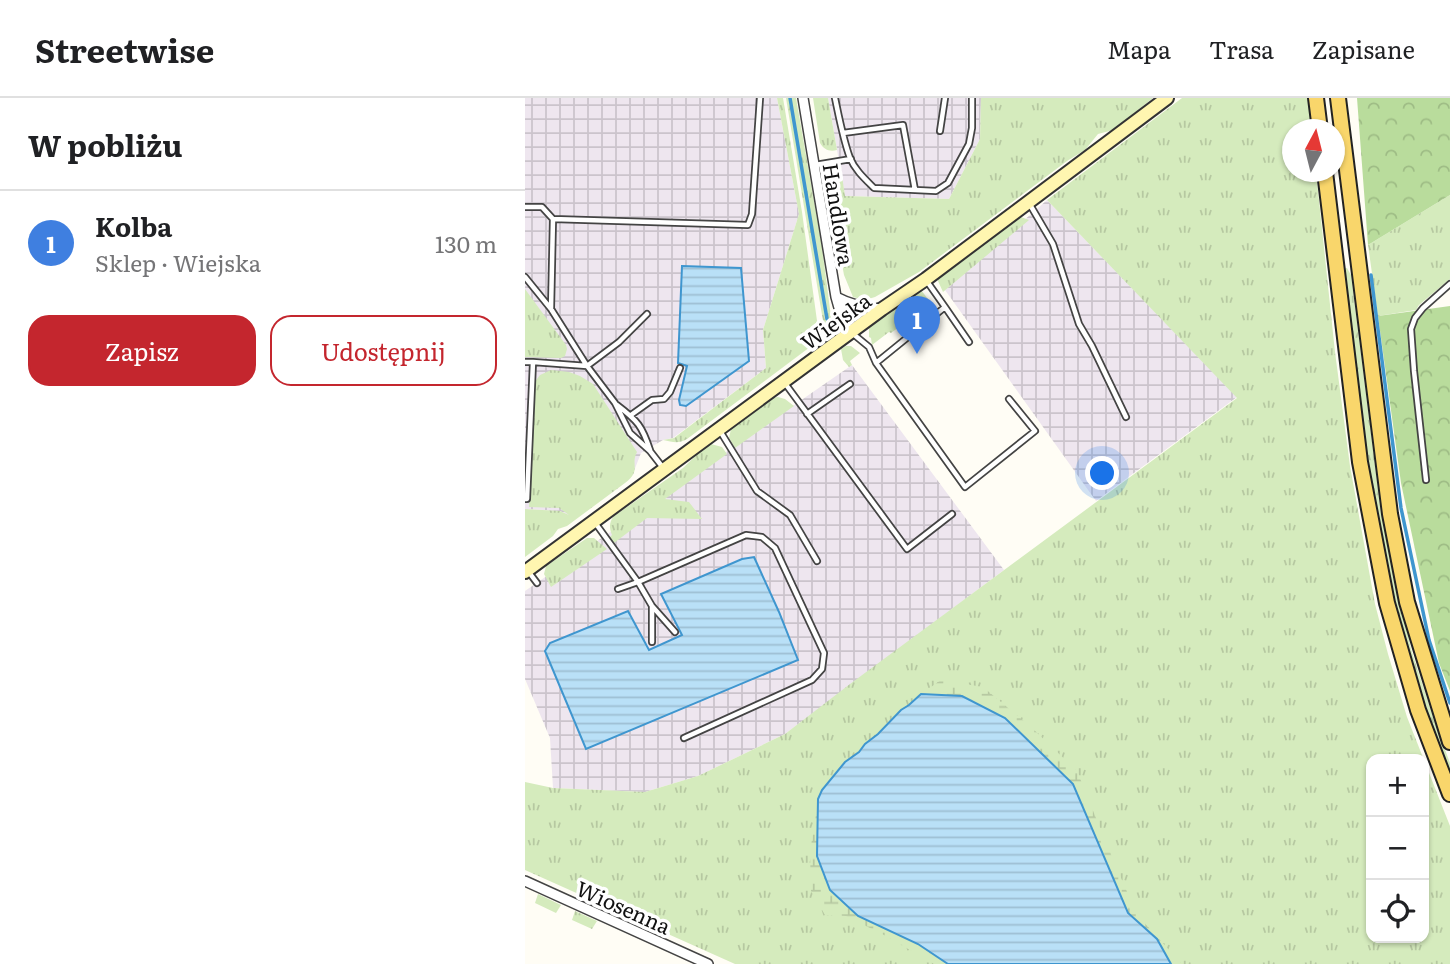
<!DOCTYPE html>
<html lang="pl">
<head>
<meta charset="utf-8">
<style>
	:root { --surface:#fff; --page:#f2f2f2; --text:#202124; --muted:#757577; --line:#e0e0e0; --accent:#c4262e }
	body { margin:0; font-family:Literata,serif; background:var(--page); color:var(--text) }
	.controls { position:absolute; right:21px; bottom:21px; display:grid; overflow:hidden; border-radius:14px; box-shadow:0 2px 5px #0004 }
	.controls button { width:63px; height:63px; display:grid; place-items:center; padding:0; border:0; border-bottom:2px solid var(--line); background:var(--surface); color:var(--text); font:35px sans-serif }
	.compass { position:absolute; left:757px; top:21px; width:63px; height:63px; border-radius:50%; background:var(--surface); box-shadow:0 2px 5px #0004; rotate:7deg }
	.you { position:absolute; left:578px; top:376px; width:24px; height:24px; margin:-18px; border:5px solid #fff; border-radius:50%; background:#1a73e8; box-shadow:0 0 0 10px #1a73e833 }
	.badge { display:grid; place-items:center; width:46px; height:46px; border-radius:50%; background:var(--accent); color:#fff; font-size:23px; font-weight:700 }
	.pin { position:absolute; translate:-50% -58px; filter:drop-shadow(0 2px 4px #0008) }
	.pin::after { content:''; position:absolute; top:37px; width:24px; height:21px; background:inherit; clip-path:polygon(0 0,100% 0,50% 100%) }
	.list { margin:0; padding:0; list-style:none }
	h2 { display:flex; justify-content:space-between; align-items:center; height:91px; margin:0; padding:0 28px; font-size:30px }
	h2 small { font-size:23px; font-weight:400; color:var(--muted) }
	.list li { display:grid; grid-template-columns:46px 1fr auto; gap:21px; align-items:center; box-sizing:border-box; height:105px; padding:0 28px; border-top:2px solid var(--line) }
	.list b { display:block; font-size:26px; white-space:nowrap }
	.list p { margin:0; font-size:23px; white-space:nowrap; color:var(--muted) }
	.list em { font-size:23px; font-style:normal; color:var(--muted) }
	.actions { display:flex; gap:14px; padding:21px 28px }
	.actions a { flex:1; padding:16px 0; border:2px solid var(--accent); border-radius:21px; text-align:center; font-size:24px; color:var(--accent) }
	.actions .main { background:var(--accent); color:#fff }
	.icon { flex:none; width:38px; height:38px; fill:none; stroke:currentColor; stroke-width:2; stroke-linecap:round; stroke-linejoin:round }
	.map { position:relative; flex:none; width:925px; height:866px; overflow:hidden }
	header { display:flex; align-items:center; gap:42px; box-sizing:border-box; height:98px; padding:0 35px; background:var(--surface); border-bottom:2px solid var(--line) }
	header strong { font-size:33px }
	nav { display:flex; gap:38px; margin-inline-start:auto; font-size:24px }
	main { display:flex }
	aside { flex:1; background:var(--surface) }
	.map>svg:first-child { display:block }
	.industrial { fill:url(#industrial-grid) }
	.grass { fill:url(#grass-tufts); fill-rule:evenodd }
	.forest { fill:url(#forest-crowns) }
	.wetland { fill:url(#wetland-marsh) }
	.water { fill:url(#water-rules); stroke:#3f96cf; stroke-width:2 }
	.lines { fill:none; stroke-linecap:round; stroke-linejoin:round }
	.stream { stroke:#3f96cf; stroke-width:3.5 }
	.lane-casing { stroke:#444; stroke-width:8 }
	.street-casing { stroke:#444; stroke-width:12 }
	.secondary-casing { stroke:#333; stroke-width:16 }
	.primary-casing { stroke:#222; stroke-width:18 }
	.lane { stroke:#fff; stroke-width:4.5 }
	.street { stroke:#fff; stroke-width:9 }
	.secondary { stroke:#fff6b0; stroke-width:12 }
	.primary { stroke:#f9d66b; stroke-width:14 }
	.labels { text-anchor:middle; dominant-baseline:central; stroke-width:7; stroke-linejoin:round; paint-order:stroke }
	.street-label { font-size:21px; fill:#111; stroke:#fff }
</style>
</head>
<body>
<header>
<strong>Streetwise</strong>
<nav><a>Mapa</a><a>Trasa</a><a>Zapisane</a></nav>
</header>
<main>
<aside>
<h2>W pobliżu<small></small></h2>
<ul class="list">
<li><span class="badge" style="background:#3f7fe0">1</span><div><b>Kolba</b><p>Sklep · Wiejska</p></div><em>130 m</em></li>
</ul>
<div class="actions"><a class="main">Zapisz</a><a>Udostępnij</a></div>
</aside>
<div class="map">
<svg width="925" height="866" viewBox="0 0 925 866">
	<defs>
		<pattern id="industrial-grid" width="8" height="8" patternUnits="userSpaceOnUse" patternTransform="scale(1.75)"><rect width="8" height="8" fill="#eee6ef"/><path d="M0 4h8M4 0v8" fill="none" stroke="#cbc4cc"/></pattern>
		<pattern id="grass-tufts" width="24" height="20" patternUnits="userSpaceOnUse" patternTransform="scale(1.75)"><rect width="24" height="20" fill="#d5ebbd"/><path d="M3 7l-1-3M5 7V3M7 7l1-3M15 17l-1-3M17 17v-4M19 17l1-3" fill="none" stroke="#b6c8a1"/></pattern>
		<pattern id="forest-crowns" width="20" height="18" patternUnits="userSpaceOnUse" patternTransform="scale(1.75)"><rect width="20" height="18" fill="#b9dc9c"/><path d="M2 6a3 3 0 1 1 6 0M12 15a3 3 0 1 1 6 0" fill="none" stroke="#9ebc85"/></pattern>
		<pattern id="wetland-marsh" width="20" height="14" patternUnits="userSpaceOnUse" patternTransform="scale(1.75)"><rect width="20" height="14" fill="#d5ebbd"/><path d="M1 5h8M5 5V1M11 12h8M15 12V8" fill="none" stroke="#b6c8a1"/></pattern>
		<pattern id="water-rules" width="6" height="5" patternUnits="userSpaceOnUse" patternTransform="scale(1.75)"><rect width="6" height="5" fill="#b9e0f7"/><path d="M0 2.5h6" fill="none" stroke="#9ebfd3"/></pattern>
	</defs>
	<rect width="100%" height="100%" fill="#fffdf5"/>
	<!-- industrial -->
	<path class="industrial" d="M 0,0 L 252,0 L 274,116 L 238,232 L 241,270 L 148,340 L 138,342 L 116,355 L 109,373 L 47,419 L 35,413 L 0,411 Z
		M 303,0 L 456,0 L 455,41 L 424,101 L 320,98 Z
		M 522,102 L 712,299 L 571,403 L 420,192 Z
		M 327,267 L 479,472 L 260,636 L 173,678 L 120,694 L 28,690 L 25,640 L 0,581 L 0,493 Z"/>
	<!-- grass -->
	<path class="grass" d="M 252,0 L 258,0 L 277,114 L 293,230 L 290,243 L 285,249 L 162,341 C 153,346 148,344 138,342 L 149,340 L 241,270 L 238,232 L 274,116 Z
		M 261,0 L 271,0 L 297,149 L 306,219 L 305,229 L 299,229 Z
		M 288,0 L 303,0 L 312,52 C 305,54 299,52 295,45 Z
		M 456,0 L 628,0 L 588,32 L 573,36 L 560,52 L 542,63 L 394,174 L 350,199 L 340,202 L 328,199 L 319,177 L 303,89 C 307,82 309,79 317,78 L 320,98 L 424,101 L 455,41 Z
		M 657,0 L 784,0 L 787,31 L 768,32 L 768,74 L 791,74 L 810,254 L 825,368 L 850,506 L 863,556 L 882,619 L 925,728 L 925,866 L 646,866 L 396,596 L 384,607 L 376,612 L 353,636 L 340,646 L 334,654 L 320,664 L 310,675 L 293,701 L 294,709 L 292,726 L 423,866 L 210,866 L 0,772 L 0,684 L 28,690 L 120,694 L 173,678 L 260,636 L 325,586 L 712,300 L 522,102 ZM 846,661 L 899,661 L 899,840 L 846,840 Z
		M 925,97 L 925,181 L 894,207 L 891,212 L 853,218 L 843,147 Z
		M 496,119 L 504,122 L 418,194 L 413,183 L 413,179 L 492,120 Z
		M 822,170 L 826,177 L 856,415 L 886,551 L 909,622 L 925,665 L 925,683 L 880,552 L 860,463 L 845,383 L 817,171 Z
		M 0,191 L 41,247 L 42,251 L 40,258 L 36,260 L 0,259 Z
		M 396,192 L 406,205 L 366,235 L 364,234 L 347,247 L 346,240 L 344,239 L 344,230 L 346,226 Z
		M 321,248 L 326,248 L 335,255 L 325,263 L 327,267 L 324,269 L 318,262 L 316,251 Z
		M 26,272 L 44,274 L 55,278 L 68,286 L 112,354 C 105,367 117,372 100,385 L 42,428 L 33,431 L 28,438 L 0,459 L 0,411 L 35,413 L 44,417 L 34,410 L 4,409 L 9,285 L 15,277 Z
		M 253,299 L 260,301 L 269,308 L 210,350 L 204,340 L 206,331 L 247,300 Z
		M 186,346 L 197,349 L 202,356 L 140,401 L 164,404 L 177,421 L 122,420 L 89,445 L 85,439 L 87,437 C 84,430 84,424 89,418 L 158,370 L 181,348 Z
		M 62,440 L 69,440 L 82,451 L 26,489 L 19,476 L 21,468 Z
		M 13,796 L 36,807 L 31,815 L 10,805 Z
		M 50,813 L 72,823 L 67,831 L 47,822 Z"/>
	<!-- forest -->
	<path class="forest" d="M 832,0 L 925,0 L 925,97 L 843,147 Z
		M 925,208 L 925,593 L 914,565 L 876,385 L 853,218 Z"/>
	<!-- wetland -->
	<path class="wetland" d="M 416,582 L 458,589 L 506,629 L 552,673 L 581,745 L 612,817 L 657,866 L 617,866 L 376,612 L 384,607 L 396,596 Z
		M 292,710 L 306,715 L 455,866 L 409,866 L 359,837 L 321,818 L 300,817 L 286,793 L 285,754 Z"/>
	<!-- water -->
	<path class="water" d="M 157,168 L 216,170 L 224,263 L 161,308 L 155,307 L 154,302 L 162,268 L 153,265 Z
		M 229,459 L 254,514 L 273,562 L 61,651 L 20,553 L 25,545 L 103,513 L 124,552 L 157,537 L 136,496 L 217,461 Z
		M 396,596 L 437,598 L 480,620 L 548,686 L 603,815 L 632,841 L 646,866 L 423,866 L 393,846 L 333,818 L 305,792 L 292,758 L 293,701 L 297,692 L 320,664 L 334,654 L 340,646 L 353,636 L 376,612 L 384,607 Z"/>
	<g class="lines">
		<!-- stream -->
		<path class="stream" d="M 265,0 L 302,221
			M 846,177 L 876,410 L 904,542 L 925,605"/>
		<!-- lane casing -->
		<g class="lane-casing">
			<path id="lane" d="M 310,0 C 314,19 318,41 325,60 C 330,72 340,81 349,90 L 411,93 L 423,85 L 444,46 L 447,30 L 447,0
				M 415,33 L 420,0
				M 318,35 L 378,27 L 390,92
				M 290,67 L 326,61
				M 504,105 L 528,146 L 554,226 L 567,248 L 601,319
				M 0,109 L 17,109 L 28,121
				M 0,179 L 26,211 L 62,268 L 90,305 L 105,335 L 125,353 L 139,371
				M 420,209 L 444,244
				M 26,211 L 28,121 L 223,127 L 227,116 L 235,0
				M 327,235 L 344,249 L 351,265 L 440,389 L 510,333 L 484,301
				M 0,264 L 8,264
				M 351,265 L 420,209 L 401,182
				M 259,284 L 382,451 L 427,416
				M 92,307 C 113,323 117,328 125,352
				M 282,316 L 325,286
				M 106,317 L 127,302 L 139,301 L 145,294 L 155,270
				M 195,333 L 232,393 L 265,417 L 292,463
				M 901,382 L 889,273 L 886,231 L 890,220 L 898,210 L 925,186
				M 0,401 L 2,401 L 8,264 L 62,268 L 94,244 L 122,216
				M 71,426 L 113,484 L 221,437 L 237,439 L 250,450 L 299,555 L 297,571 L 287,582 L 159,640
				M 3,473 L 12,485
				M 93,491 L 113,484 L 127,508 L 150,534
				M 127,544 L 127,509"/>
		</g>
		<!-- street casing -->
		<g class="street-casing">
			<path id="street" d="M 278,0 L 311,199 L 318,224 L 326,235
				M 311,199 C 326,207 339,210 356,211
				M 0,783 L 183,866"/>
		</g>
		<!-- secondary casing -->
		<g class="secondary-casing">
			<path id="secondary" d="M 0,474 L 357,211 L 401,181 L 642,0"/>
		</g>
		<!-- primary casing -->
		<g class="primary-casing">
			<path id="primary" d="M 791,0 L 795,32
				M 813,0 L 865,416 L 882,504 L 925,644
				M 800,74 L 835,364 L 862,505 L 893,612 L 925,696"/>
		</g>
		<!-- lane -->
		<use href="#lane" class="lane"/>
		<!-- street -->
		<use href="#street" class="street"/>
		<!-- secondary -->
		<use href="#secondary" class="secondary"/>
		<!-- primary -->
		<use href="#primary" class="primary"/>
	</g>
	<g class="labels">
		<!-- street labels -->
		<g class="street-label">
			<text transform="translate(315 116) rotate(81)">Handlowa</text>
			<text transform="translate(310 222) rotate(-36)">Wiejska</text>
			<text transform="translate(99 808) rotate(24)">Wiosenna</text>
		</g>
	</g>
</svg>
<div class="controls">
<button>+</button>
<button>−</button>
<button><svg class="icon" aria-label="locate" viewBox="0 0 24 24"><circle cx="12" cy="12" r="6"/><path d="M12 2v4M12 18v4M2 12h4M18 12h4"/></svg></button>
</div>
<svg class="compass" viewBox="-18 -18 36 36"><path d="M0-13l5 13h-10z" fill="#e53935"/><path d="M0 13l5-13h-10z" fill="#757577"/></svg>
<div class="you"></div>
<div class="pin badge" style="left:392px;top:256px;background:#3f7fe0">1</div>
</div>
</main>
</body>
</html>
